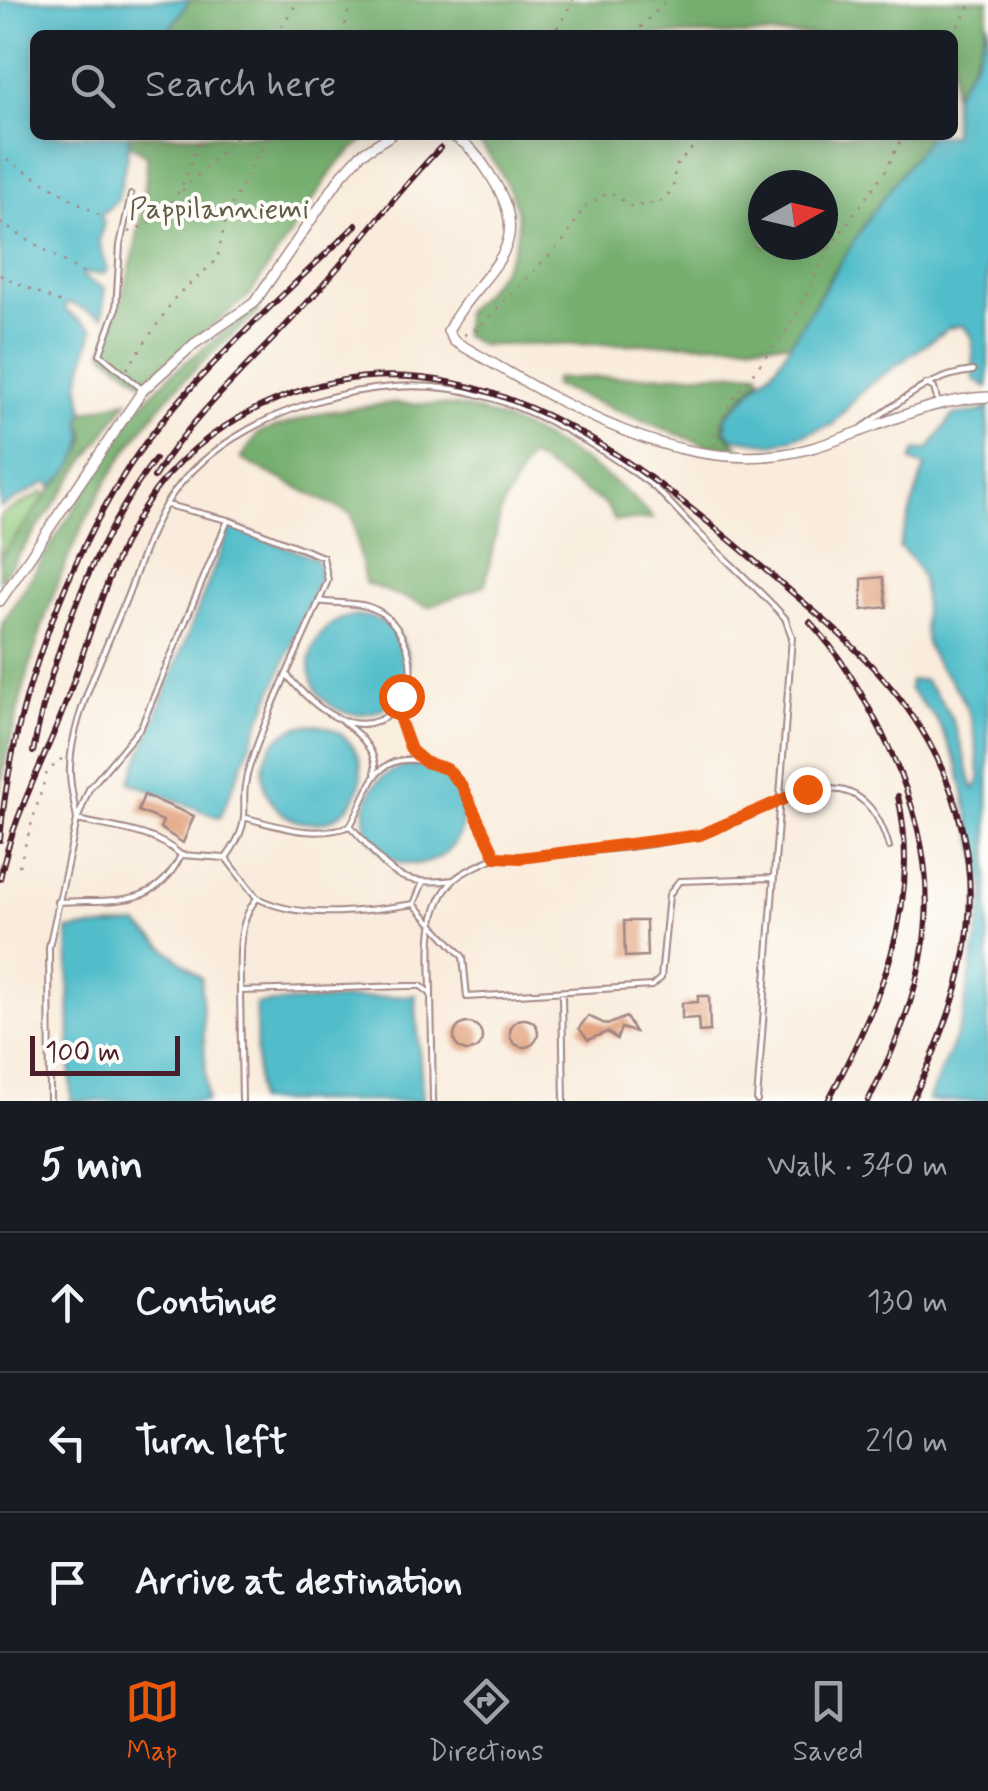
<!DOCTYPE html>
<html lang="en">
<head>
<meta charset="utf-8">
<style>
	:root { --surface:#171b24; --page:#20242c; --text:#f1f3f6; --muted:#9ea1a6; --line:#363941; --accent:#ea580c }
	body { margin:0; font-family:Mynerve,sans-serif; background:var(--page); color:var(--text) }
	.compass { position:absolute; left:748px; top:170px; width:90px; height:90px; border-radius:50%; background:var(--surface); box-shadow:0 5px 25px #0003; rotate:82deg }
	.scale { position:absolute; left:30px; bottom:25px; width:150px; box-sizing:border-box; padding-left:10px; border:5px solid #4a1f2b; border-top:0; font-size:28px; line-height:35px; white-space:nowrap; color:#4a1f2b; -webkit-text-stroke:8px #fdfcf7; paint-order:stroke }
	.stop { position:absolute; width:30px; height:30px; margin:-22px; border:8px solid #ea580c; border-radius:50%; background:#fff }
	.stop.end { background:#ea580c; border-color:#fff; box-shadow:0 2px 10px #0008 }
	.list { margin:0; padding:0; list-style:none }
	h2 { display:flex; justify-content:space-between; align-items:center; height:130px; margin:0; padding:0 40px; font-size:42px }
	h2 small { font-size:32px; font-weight:400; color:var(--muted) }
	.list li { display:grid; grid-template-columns:65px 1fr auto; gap:30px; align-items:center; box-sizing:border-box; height:140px; padding:0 40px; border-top:2px solid var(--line) }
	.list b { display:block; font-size:38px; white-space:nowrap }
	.list em { font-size:32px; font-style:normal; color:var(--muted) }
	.icon { flex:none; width:55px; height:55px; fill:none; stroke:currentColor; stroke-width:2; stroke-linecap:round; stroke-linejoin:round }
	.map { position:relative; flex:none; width:988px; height:1101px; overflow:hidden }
	.search { position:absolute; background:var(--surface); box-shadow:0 5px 25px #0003; left:30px; right:30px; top:30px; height:110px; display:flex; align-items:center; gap:25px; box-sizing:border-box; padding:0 35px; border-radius:15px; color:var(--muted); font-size:38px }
	.sheet { height:550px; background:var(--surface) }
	nav { display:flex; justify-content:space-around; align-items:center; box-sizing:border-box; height:140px; border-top:2px solid var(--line); background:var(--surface); font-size:28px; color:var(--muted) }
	nav a { display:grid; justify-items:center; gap:5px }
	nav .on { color:var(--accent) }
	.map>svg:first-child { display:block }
	.green { fill:#91cb7f; stroke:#6e7555; stroke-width:2.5 }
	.forest { fill:#74af6e; stroke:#5f674c; stroke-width:2.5; fill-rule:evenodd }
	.water { fill:#51bdca; stroke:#4e6e7a; stroke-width:2.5 }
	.building { fill:#e2a17d }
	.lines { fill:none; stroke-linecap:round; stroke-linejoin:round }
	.lane-casing { stroke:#a28684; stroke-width:8 }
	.street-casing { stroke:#a28684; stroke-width:12 }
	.path { stroke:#a28684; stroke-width:2.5; stroke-dasharray:2.5 8; stroke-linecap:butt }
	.lane { stroke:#fff; stroke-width:4 }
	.street { stroke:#fff; stroke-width:9 }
	.rail-casing { stroke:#4a1f2b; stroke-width:6 }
	.rail { stroke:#fdfcf7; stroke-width:2.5; stroke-dasharray:8; stroke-linecap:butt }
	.route { stroke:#ea580c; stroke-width:12 }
	.labels { text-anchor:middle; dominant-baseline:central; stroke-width:8; stroke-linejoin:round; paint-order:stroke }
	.park-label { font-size:30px; fill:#635b48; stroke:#fdfcf7 }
</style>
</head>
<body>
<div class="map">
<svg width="988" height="1101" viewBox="0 0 988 1101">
	<rect width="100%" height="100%" fill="#fdfcf7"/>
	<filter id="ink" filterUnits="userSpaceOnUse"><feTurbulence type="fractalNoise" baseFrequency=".01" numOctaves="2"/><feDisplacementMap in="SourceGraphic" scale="20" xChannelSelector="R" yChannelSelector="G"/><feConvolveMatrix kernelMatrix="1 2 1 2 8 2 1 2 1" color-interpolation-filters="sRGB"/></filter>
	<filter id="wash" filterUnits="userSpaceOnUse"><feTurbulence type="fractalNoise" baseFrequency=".0048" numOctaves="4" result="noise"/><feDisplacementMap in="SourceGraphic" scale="40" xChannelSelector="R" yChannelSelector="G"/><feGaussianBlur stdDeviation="2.25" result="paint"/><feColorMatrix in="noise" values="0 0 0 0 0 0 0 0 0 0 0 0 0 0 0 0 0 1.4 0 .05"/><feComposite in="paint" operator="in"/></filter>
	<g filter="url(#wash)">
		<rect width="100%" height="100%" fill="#f9ecdc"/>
		<!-- green -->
		<path class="green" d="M 43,492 L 47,498 L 0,557 L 0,516 Z"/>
		<!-- forest -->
		<path class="forest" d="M 190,0 L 988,0 C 988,38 973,64 953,95 L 953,35 L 165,35 Z
			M 129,135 L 369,135 L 337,164 L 249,296 L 142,382 L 103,352 C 127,289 145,224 147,156 L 129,144 Z
			M 474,135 L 930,135 L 830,277 L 792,343 L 480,345 L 463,335 L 464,312 C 534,243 534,212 474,135 ZM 763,185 L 823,185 L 823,245 L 763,245 Z
			M 255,308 L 259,311 C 228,340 193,368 165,401 C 70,510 28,651 0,790 L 2,624 L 134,412 L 172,373 Z
			M 758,372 L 761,377 L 725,416 L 723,430 L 739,447 L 705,445 L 554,386 L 554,379 Z
			M 128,400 L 0,581 L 0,557 L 83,448 L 86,435 L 80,420 L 84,412 Z
			M 393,403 C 417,405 446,403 470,409 C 529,424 614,472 653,519 L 615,521 L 606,505 L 529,456 L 501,510 L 485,585 L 429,607 L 365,583 L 352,515 L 241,459 L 258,433 L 325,412 Z"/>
		<!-- water -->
		<path class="water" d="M 0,0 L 190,0 L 165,35 L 35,35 L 35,135 L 129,135 L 129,144 L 118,200 L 100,216 L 104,222 L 99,241 L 108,270 L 103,274 L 83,273 L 84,278 L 105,288 L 103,317 L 69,303 L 65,305 L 66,311 L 93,329 L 79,382 L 84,412 L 80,420 C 91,445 73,471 51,487 L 47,482 L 0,508 Z
			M 988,23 L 988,387 L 974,380 L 972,338 L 963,325 L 949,328 L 866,387 L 832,425 L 774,444 L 732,438 L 726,430 L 726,416 L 777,365 L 871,214 L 930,135 L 953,135 L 953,95 L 976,59 Z
			M 988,406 L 988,1101 L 928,1101 L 962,1022 L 985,893 L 958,765 L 937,720 L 909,689 L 910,681 L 923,680 C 957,711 961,747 973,789 L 980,781 C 977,753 976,724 962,698 C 954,682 939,670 931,654 C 912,616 942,580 899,547 L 925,466 L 911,461 L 915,451 L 929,449 L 953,415 L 983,411 Z
			M 231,525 L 316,559 L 321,574 L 220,818 L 130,782 Z
			M310 665a49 49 0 1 1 98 0a49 49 0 1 1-98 0Z
			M263 774a49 49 0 1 1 98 0a49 49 0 1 1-98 0Z
			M365 815a49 49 0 1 1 98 0a49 49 0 1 1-98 0Z
			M 137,924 L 201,978 L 207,1101 L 71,1101 L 68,930 Z
			M 415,995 L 423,1101 L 257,1101 L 256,1004 Z"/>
		<g id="blocks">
			<!-- building -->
			<path class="building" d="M 883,577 L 887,607 L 862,610 L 862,579 Z
				M 144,795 L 194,816 L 183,843 L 160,828 L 163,821 L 138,811 Z
				M 624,921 L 646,921 L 647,956 L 625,957 Z
				M 698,996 L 709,996 L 710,1031 L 699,1032 L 698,1018 L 682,1019 L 682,1003 L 698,1002 Z
				M 588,1016 L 607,1025 L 626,1017 L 635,1032 L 621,1028 L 617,1039 L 607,1032 L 588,1040 L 579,1028 Z
				M510 1033a14 14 0 1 1 28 0a14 14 0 1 1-28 0Z
				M454 1037a14 14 0 1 1 28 0a14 14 0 1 1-28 0Z"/>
		</g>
	</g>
	<g filter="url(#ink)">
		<use href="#blocks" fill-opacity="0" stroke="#a28684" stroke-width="2.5"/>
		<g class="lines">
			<!-- lane casing -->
			<g class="lane-casing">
				<path id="lane" d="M 131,195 L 120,245 L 116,310 L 100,354 L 143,390
					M 926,384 L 934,388 L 938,403
					M 863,427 C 898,404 929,375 973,371
					M 167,505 L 228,520
					M 319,601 C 334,604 352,602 366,606 C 396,614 416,652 409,681 C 407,690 400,700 396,709 L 411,750 L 425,762 L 447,769 L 462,785 L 496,857 L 520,858 C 578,851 640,849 697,835 C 765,819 857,734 889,847
					M 287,675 C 312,706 356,745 395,710
					M 343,722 C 361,735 378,752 375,774
					M 247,818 C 282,827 314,839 350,826 C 370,792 372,752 422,761
					M 350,826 C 389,866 389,888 454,880
					M 181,855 C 153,830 112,828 77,820 C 75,804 69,785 70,768 C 71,714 111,640 130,589 C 142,557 154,519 174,492 C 236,410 378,368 477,394 C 535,409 596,444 645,480 C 664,494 677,511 693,527 C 723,558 756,586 785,618 L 792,637 L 757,1101
					M 257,898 C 302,921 365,911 414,904 L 423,882
					M 57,902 C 112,898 155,911 181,855 L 225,858
					M 414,904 L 463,957 L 467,997 L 652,986 L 661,978 L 669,895 L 679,881 L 774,878
					M 431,994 C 431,957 424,909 454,880 C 464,870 483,864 496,857
					M 562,996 L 564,1101
					M 50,1101 L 49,947 L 77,820 L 89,789 L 141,727 L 228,520 L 323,557 L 328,580 C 303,642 271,701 250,765 C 235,807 258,813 226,858 L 257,898 C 236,924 240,958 240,991
					M 242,1101 L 240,991 L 407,986 L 421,986 L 431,994 L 433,1101"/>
			</g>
			<!-- street casing -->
			<g class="street-casing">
				<path id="street" d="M 449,135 C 468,141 482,161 492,178 C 540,253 478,270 448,331 L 454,341 C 561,402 683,484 812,448 C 871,431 926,399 988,397
					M 0,601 L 143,390 L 194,344 L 254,303 L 342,175 L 361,154 L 391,135"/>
			</g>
			<!-- path -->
			<path class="path" d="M 276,35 L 299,0
				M 343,35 L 351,0
				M 549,35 L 560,25 L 573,0
				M 633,35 L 667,0
				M 952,35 L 974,0
				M 7,160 L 99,215
				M 182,191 L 238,135
				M 0,223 L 83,273
				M 129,232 C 179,214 184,182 200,135
				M 0,275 L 65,305
				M 464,335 L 479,327 L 566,238 L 584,207 L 610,192 L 632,207 L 662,201 L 673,189 L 675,167 L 704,135
				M 127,369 L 177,295 L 217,260 L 227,214 L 268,135
				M 716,445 L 713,436 L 733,398 L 786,332 L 833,243 L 886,170 L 903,135
				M 19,866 L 47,772 L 66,755"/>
			<!-- lane -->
			<use href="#lane" class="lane"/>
			<!-- street -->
			<use href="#street" class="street"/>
			<!-- rail casing -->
			<g class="rail-casing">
				<path id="rail" d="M 154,477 C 195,412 253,362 305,305 C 352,255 391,198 440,148
					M 810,622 C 840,654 861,692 881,731 C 950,870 937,967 868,1101
					M 33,752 C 53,649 93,543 155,459
					M 0,840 C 12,700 74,530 163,420 C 221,350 291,288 356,225
					M 0,879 C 12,819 42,765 64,708 C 91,636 109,554 155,491 C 186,449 232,417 280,398 C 458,326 619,446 749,556 C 844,637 935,703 963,833 C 984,931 954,1014 912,1101
					M 828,1101 C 878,1005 923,908 898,796"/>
			</g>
			<!-- rail -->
			<use href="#rail" class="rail"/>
		</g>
	</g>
	<g class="lines" filter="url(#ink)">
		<!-- route -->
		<path class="route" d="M 401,696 L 396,709 L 411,750 L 425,762 L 447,769 L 462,786 L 496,857 L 520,858 L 700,835 L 807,789"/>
	</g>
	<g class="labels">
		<!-- park labels -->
		<g class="park-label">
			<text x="219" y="209">Pappilanniemi</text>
		</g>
	</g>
</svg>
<svg class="compass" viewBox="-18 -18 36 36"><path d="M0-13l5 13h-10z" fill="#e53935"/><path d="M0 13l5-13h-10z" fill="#9ea1a6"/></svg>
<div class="scale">100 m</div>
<div class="stop" style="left:401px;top:696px"></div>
<div class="stop end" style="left:807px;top:789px"></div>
<div class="search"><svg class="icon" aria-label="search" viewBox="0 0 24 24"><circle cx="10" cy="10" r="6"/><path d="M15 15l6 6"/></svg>Search here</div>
</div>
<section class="sheet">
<h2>5 min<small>Walk · 340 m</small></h2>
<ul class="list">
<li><svg class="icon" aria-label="ahead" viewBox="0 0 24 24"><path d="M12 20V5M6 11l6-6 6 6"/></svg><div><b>Continue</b></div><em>130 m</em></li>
<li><svg class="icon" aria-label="left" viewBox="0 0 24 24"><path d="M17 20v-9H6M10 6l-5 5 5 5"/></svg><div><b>Turn left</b></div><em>210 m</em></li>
<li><svg class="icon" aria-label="arrive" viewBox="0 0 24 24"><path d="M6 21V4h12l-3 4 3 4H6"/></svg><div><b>Arrive at destination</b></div></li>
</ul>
</section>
<nav>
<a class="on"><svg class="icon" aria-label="map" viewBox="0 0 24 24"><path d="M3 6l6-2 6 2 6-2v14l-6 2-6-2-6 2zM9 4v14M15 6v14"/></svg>Map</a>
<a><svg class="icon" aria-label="directions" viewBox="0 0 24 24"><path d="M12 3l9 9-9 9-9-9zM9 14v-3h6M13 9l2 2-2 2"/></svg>Directions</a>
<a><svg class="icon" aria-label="saved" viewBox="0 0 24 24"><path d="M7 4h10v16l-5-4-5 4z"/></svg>Saved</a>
</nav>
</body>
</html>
